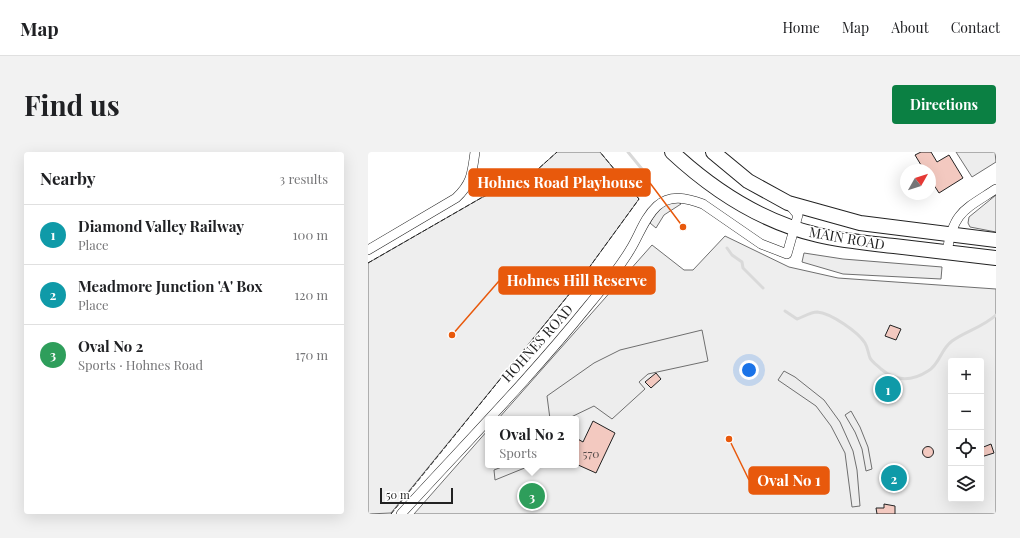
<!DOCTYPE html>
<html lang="en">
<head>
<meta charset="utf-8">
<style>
	:root { --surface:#fff; --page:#f2f2f2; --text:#202124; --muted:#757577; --line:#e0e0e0; --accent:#0b8043 }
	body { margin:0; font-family:"Playfair Display",serif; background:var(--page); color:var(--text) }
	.controls { position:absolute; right:12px; bottom:12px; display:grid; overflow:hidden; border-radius:4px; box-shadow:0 4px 16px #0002 }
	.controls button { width:36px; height:36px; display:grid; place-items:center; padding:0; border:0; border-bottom:1px solid var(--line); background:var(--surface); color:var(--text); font:20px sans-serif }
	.compass { position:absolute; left:532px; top:12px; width:36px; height:36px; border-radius:50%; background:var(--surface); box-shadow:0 4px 16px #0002; rotate:51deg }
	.scale { position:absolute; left:12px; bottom:10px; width:73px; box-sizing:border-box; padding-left:4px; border:2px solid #222; border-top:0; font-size:11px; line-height:14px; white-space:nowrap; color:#222; -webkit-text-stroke:3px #fff; paint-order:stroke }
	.you { position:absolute; left:381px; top:218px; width:14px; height:14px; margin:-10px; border:3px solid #fff; border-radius:50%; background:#1a73e8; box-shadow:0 0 0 6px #1a73e833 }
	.badge { display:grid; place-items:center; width:26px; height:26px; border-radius:50%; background:var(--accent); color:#fff; font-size:13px; font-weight:700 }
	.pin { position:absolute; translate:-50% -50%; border:2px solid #fff; box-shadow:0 1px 4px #0006 }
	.popup { position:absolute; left:117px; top:264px; width:94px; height:52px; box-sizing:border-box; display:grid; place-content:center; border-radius:4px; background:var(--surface); filter:drop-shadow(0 1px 3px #0005); font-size:13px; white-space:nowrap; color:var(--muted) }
	.popup b { font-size:15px; color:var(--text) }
	.popup::after { content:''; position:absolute; left:50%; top:100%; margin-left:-8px; border:8px solid transparent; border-top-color:var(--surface) }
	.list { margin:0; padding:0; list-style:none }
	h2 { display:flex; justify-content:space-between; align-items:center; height:52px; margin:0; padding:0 16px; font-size:17px }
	h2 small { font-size:13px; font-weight:400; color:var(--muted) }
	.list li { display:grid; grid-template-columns:26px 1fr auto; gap:12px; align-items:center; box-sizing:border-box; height:60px; padding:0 16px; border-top:1px solid var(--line) }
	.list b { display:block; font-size:15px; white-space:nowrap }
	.list p { margin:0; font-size:13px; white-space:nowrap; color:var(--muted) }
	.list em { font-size:13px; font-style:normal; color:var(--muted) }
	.icon { flex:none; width:22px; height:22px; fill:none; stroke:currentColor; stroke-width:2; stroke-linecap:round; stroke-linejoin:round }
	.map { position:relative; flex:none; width:628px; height:362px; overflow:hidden; border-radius:4px }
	header { display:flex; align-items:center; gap:24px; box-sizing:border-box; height:56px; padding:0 20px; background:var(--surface); border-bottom:1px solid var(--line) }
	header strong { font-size:19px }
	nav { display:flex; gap:22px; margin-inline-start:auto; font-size:14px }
	.intro { display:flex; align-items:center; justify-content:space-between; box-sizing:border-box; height:96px; padding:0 24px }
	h1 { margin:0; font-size:28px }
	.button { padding:10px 18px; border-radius:4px; background:var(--accent); color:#fff; font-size:14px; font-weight:700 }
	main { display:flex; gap:24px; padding:0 24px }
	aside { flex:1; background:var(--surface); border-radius:4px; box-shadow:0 4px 16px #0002 }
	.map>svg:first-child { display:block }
	.green { fill:#eee; stroke:#6f6f6f; fill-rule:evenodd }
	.parking { fill:#ededed; stroke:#6f6f6f }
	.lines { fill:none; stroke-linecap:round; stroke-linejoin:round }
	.stream { stroke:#d9d9d9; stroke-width:3 }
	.building { fill:#f3c9c0; stroke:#222 }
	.street-casing { stroke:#222; stroke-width:10 }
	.primary-casing { stroke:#222; stroke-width:16 }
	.street { stroke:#fff; stroke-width:9 }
	.primary { stroke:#fff; stroke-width:14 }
	.fence { stroke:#222; stroke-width:1; stroke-dasharray:5 2; stroke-linecap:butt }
	.labels { text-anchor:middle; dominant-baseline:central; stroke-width:3; stroke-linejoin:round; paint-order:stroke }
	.number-label { font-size:12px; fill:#564c4a }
	.street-label { font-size:14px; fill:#222; stroke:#fff }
	.leader { fill:none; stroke:#e8590c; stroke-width:1.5 }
	.callout-dot { fill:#e8590c; stroke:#fff; stroke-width:1.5 }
	.callout { fill:#e8590c; stroke:#e8590c; stroke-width:1.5 }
	.callout-label { font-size:15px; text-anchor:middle; font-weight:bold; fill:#fff }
</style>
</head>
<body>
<header>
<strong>Map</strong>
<nav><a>Home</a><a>Map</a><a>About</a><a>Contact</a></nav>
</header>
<div class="intro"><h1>Find us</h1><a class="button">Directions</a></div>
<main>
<aside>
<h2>Nearby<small>3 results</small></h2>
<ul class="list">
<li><span class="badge" style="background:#0f9aa8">1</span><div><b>Diamond Valley Railway</b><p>Place</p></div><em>100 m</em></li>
<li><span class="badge" style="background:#0f9aa8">2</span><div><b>Meadmore Junction 'A' Box</b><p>Place</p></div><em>120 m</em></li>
<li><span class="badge" style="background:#2e9e5b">3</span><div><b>Oval No 2</b><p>Sports · Hohnes Road</p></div><em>170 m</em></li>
</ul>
</aside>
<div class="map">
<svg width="628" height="362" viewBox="0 0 628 362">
	<rect width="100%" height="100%" fill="#fff"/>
	<!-- green -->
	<path class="green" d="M 189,0 L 232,0 L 271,47 L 207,135 L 23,361 L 0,362 L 0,111 L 113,46 L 169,18 Z
		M 628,43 L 628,80 L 602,75 L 600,71 L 601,65 Z
		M 357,84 L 421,115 L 470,126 L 628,137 L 628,362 L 46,362 L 120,278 L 120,313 L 208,313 L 208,267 L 130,267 L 284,93 L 316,118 L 325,118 ZM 583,209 L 613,209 L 613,347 L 583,347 Z"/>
	<!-- parking -->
	<path class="parking" d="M 588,0 L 627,0 L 628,10 L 604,25 Z
		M 308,48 L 313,52 L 296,63 L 288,76 L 282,71 L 288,60 L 294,53 Z
		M 436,101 L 475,107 L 574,115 L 573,127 L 475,122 L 434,110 Z
		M 334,178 L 340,209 L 280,222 L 271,230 L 277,237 L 244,267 L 226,254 L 199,267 L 182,267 L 179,244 L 226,211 L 252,198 Z
		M 416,219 L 427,225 L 456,248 L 472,270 L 485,299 L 489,318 L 492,354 L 484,355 L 477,301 L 463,274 L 448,254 L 410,228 Z
		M 483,259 L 492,275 L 500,295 L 504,317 L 498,319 L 494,297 L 487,280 L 477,263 Z
		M 139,313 L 164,313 L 127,328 L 126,318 Z"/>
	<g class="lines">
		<!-- stream -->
		<path class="stream" d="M 260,0 L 278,22
			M 359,96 L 364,103 L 374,110 L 375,116 L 395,136
			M 417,159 L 429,167 C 435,165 443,160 449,160 C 463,161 490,180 497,191 C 500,196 500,201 502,206 C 504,210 509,213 513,217 C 528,230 543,230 560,219 C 572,212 572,198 584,189 C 598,179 615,175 628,163"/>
	</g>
	<!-- building -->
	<path class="building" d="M 553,0 L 563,0 L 569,10 L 581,3 L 595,26 L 571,41 L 562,27 L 562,18 L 556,18 L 547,3 Z
		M 522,173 L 533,177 L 528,188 L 517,184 Z
		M 288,221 L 293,227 L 283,236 L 277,230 Z
		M 225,269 L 247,281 L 228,321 L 208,312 L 208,286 L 215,290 Z
		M 623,292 L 626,301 L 613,305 L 613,296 Z
		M554.5 300a5.5 5.5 0 1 1 11 0a5.5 5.5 0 1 1-11 0Z
		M 523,323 L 530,325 L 528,330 L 521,328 Z
		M 516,352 L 527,354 L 527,362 L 509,362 L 508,356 L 516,356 Z"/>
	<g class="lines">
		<!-- street casing -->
		<g class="street-casing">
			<path id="street" d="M 0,98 L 88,46 C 104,31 104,21 107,0
				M 579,100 C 585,60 596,58 628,37
				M 33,362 C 96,293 162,226 220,154 C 235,136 250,118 262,98 C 271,84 276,66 289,54 C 302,42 319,46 335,52 L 393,92 L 419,102 L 430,63 L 420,51"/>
		</g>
		<!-- primary casing -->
		<g class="primary-casing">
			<path id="primary" d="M 304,0 C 346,39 394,70 450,83 C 475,89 500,91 526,94 C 560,98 594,102 628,106
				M 345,0 L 380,29 L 420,51 L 492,71 L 628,88"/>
		</g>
		<!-- street -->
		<use href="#street" class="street"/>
		<!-- primary -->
		<use href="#primary" class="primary"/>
		<!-- fence -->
		<path class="fence" d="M 0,111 L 113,46 L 169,18 L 189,0
			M 23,362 L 207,135 L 271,47 L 232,0"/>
	</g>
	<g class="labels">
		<!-- number labels -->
		<g class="number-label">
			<text x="223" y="301">570</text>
		</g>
		<!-- street labels -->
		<g class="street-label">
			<text transform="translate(479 86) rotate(10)">MAIN ROAD</text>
			<text transform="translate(169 191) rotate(-48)">HOHNES ROAD</text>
		</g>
	</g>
	<!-- callouts -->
	<path class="leader" d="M315 75L282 31M84 183L131 129M361 287L381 328"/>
	<g class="callout-dot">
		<circle cx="315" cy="75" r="4"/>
		<circle cx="84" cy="183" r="4"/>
		<circle cx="361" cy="287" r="4"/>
	</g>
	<g class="callout">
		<rect x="101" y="17" width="181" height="27" rx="4"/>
		<rect x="131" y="115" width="156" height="27" rx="4"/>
		<rect x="381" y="315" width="80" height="27" rx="4"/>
	</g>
	<g class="callout-label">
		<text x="192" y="36">Hohnes Road Playhouse</text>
		<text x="209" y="134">Hohnes Hill Reserve</text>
		<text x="421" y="334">Oval No 1</text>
	</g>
</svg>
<div class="controls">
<button>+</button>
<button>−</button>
<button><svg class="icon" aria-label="locate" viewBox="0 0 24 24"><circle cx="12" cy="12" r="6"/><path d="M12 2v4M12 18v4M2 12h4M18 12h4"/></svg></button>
<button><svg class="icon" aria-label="layers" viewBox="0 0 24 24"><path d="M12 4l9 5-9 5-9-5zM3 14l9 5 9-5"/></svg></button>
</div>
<svg class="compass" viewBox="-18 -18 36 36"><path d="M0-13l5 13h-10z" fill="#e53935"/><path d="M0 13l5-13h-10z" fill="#757577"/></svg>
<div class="scale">50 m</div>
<div class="you"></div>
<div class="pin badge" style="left:520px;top:237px;background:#0f9aa8">1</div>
<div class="pin badge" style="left:526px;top:326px;background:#0f9aa8">2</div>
<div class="pin badge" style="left:164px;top:344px;background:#2e9e5b">3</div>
<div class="popup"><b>Oval No 2</b>Sports</div>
</div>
</main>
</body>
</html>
